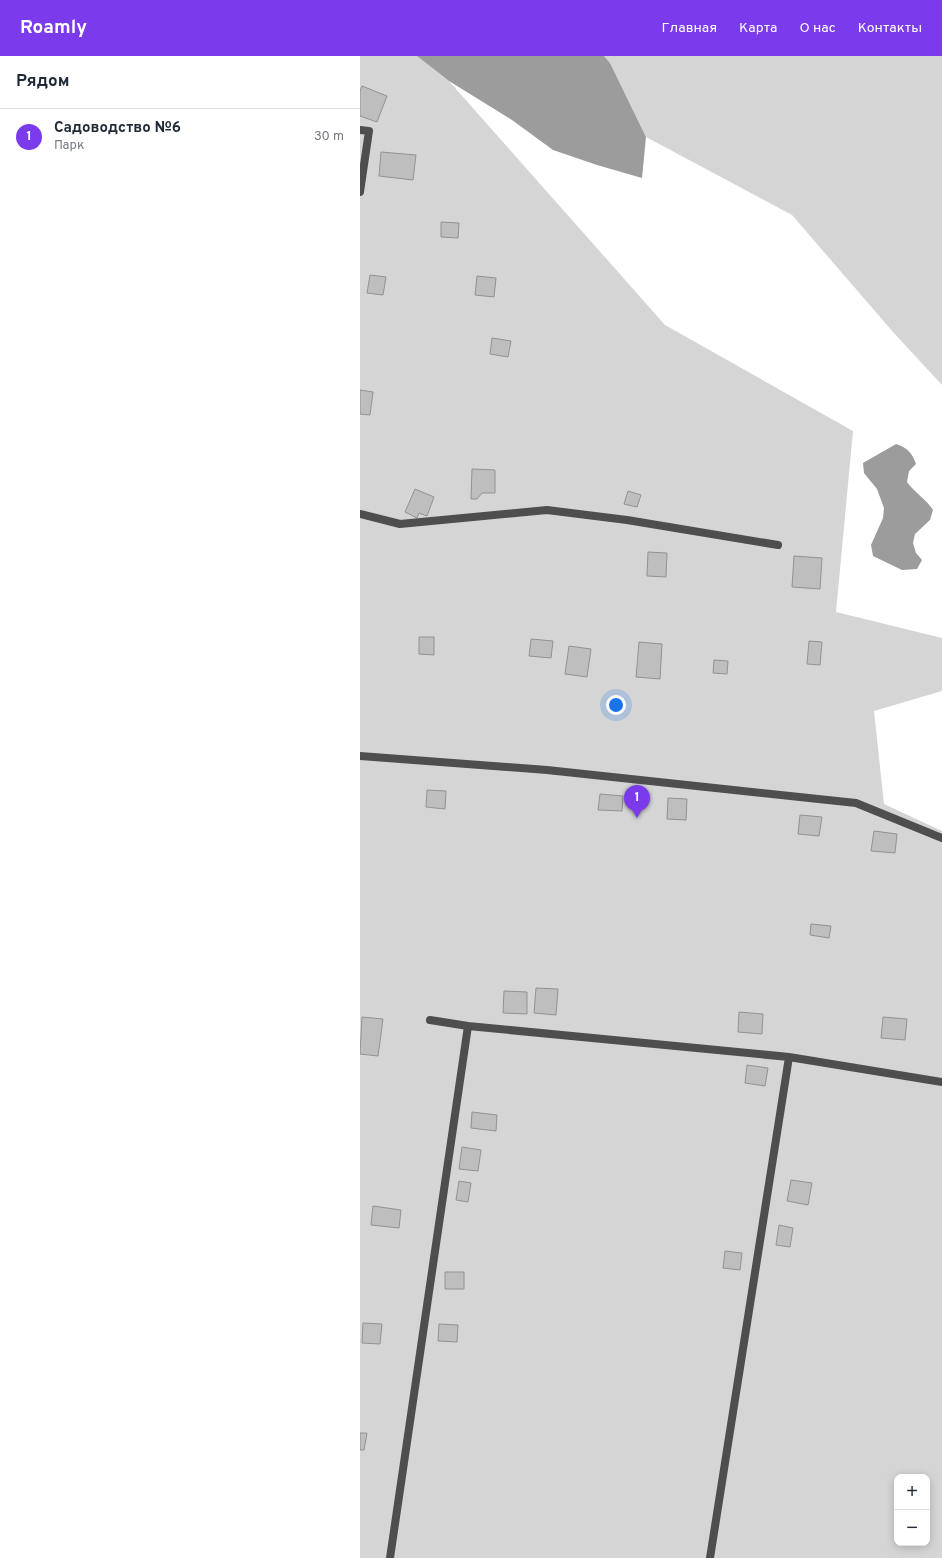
<!DOCTYPE html>
<html lang="ru">
<head>
<meta charset="utf-8">
<style>
	:root { --surface:#fff; --page:#f2f2f3; --text:#1f2937; --muted:#747a83; --line:#e0e1e3; --accent:#7c3aed }
	body { margin:0; font-family:Overpass,sans-serif; background:var(--page); color:var(--text) }
	.controls { position:absolute; right:12px; bottom:12px; display:grid; overflow:hidden; border-radius:8px; box-shadow:0 2px 10px #0003 }
	.controls button { width:36px; height:36px; display:grid; place-items:center; padding:0; border:0; border-bottom:1px solid var(--line); background:var(--surface); color:var(--text); font:20px sans-serif }
	.you { position:absolute; left:256px; top:649px; width:14px; height:14px; margin:-10px; border:3px solid #fff; border-radius:50%; background:#1a73e8; box-shadow:0 0 0 6px #1a73e833 }
	.badge { display:grid; place-items:center; width:26px; height:26px; border-radius:50%; background:var(--accent); color:#fff; font-size:13px; font-weight:700 }
	.pin { position:absolute; translate:-50% -33px; filter:drop-shadow(0 1px 2px #0008) }
	.pin::after { content:''; position:absolute; top:21px; width:14px; height:12px; background:inherit; clip-path:polygon(0 0,100% 0,50% 100%) }
	.list { margin:0; padding:0; list-style:none }
	h2 { display:flex; justify-content:space-between; align-items:center; height:52px; margin:0; padding:0 16px; font-size:17px }
	h2 small { font-size:13px; font-weight:400; color:var(--muted) }
	.list li { display:grid; grid-template-columns:26px 1fr auto; gap:12px; align-items:center; box-sizing:border-box; height:56px; padding:0 16px; border-top:1px solid var(--line) }
	.list b { display:block; font-size:15px; white-space:nowrap }
	.list p { margin:0; font-size:13px; white-space:nowrap; color:var(--muted) }
	.list em { font-size:13px; font-style:normal; color:var(--muted) }
	.map { position:relative; flex:none; width:582px; height:1502px; overflow:hidden }
	header { display:flex; align-items:center; gap:24px; box-sizing:border-box; height:56px; padding:0 20px; background:var(--accent); color:#fff }
	header strong { font-size:19px }
	nav { display:flex; gap:22px; margin-inline-start:auto; font-size:14px }
	main { display:flex }
	aside { flex:1; background:var(--surface) }
	.map>svg:first-child { display:block }
	.green { fill:#d5d5d5; fill-rule:evenodd }
	.water { fill:#9c9c9c }
	.building { fill:#bebebe; stroke:#929292 }
	.lines { fill:none; stroke-linecap:round; stroke-linejoin:round }
	.service { stroke:#4e4e4e; stroke-width:8 }
</style>
</head>
<body>
<header>
<strong>Roamly</strong>
<nav><a>Главная</a><a>Карта</a><a>О нас</a><a>Контакты</a></nav>
</header>
<main>
<aside>
<h2>Рядом<small></small></h2>
<ul class="list">
<li><span class="badge">1</span><div><b>Садоводство №6</b><p>Парк</p></div><em>30 m</em></li>
</ul>
</aside>
<div class="map">
<svg width="582" height="1502" viewBox="0 0 582 1502">
	<rect width="100%" height="100%" fill="#fff"/>
	<!-- green -->
	<path class="green" d="M 0,0 L 57,0 L 89,25 L 305,269 L 493,375 L 476,556 L 582,582 L 582,635 L 514,655 L 524,748 L 582,775 L 582,1502 L 0,1502 ZM 537,1421 L 567,1421 L 567,1487 L 537,1487 Z
		M 244,0 L 582,0 L 582,329 L 533,276 L 432,159 L 286,81 L 250,7 Z"/>
	<!-- water -->
	<path class="water" d="M 57,0 L 244,0 L 250,7 L 286,81 L 282,122 L 237,109 L 193,94 L 152,64 L 89,25 Z
		M 536,388 C 548,392 552,397 556,408 L 549,415 L 547,426 C 555,437 566,443 573,454 L 570,464 L 555,478 L 553,487 L 556,497 L 562,504 L 557,513 L 542,514 L 513,500 L 511,489 L 523,462 L 524,452 L 517,433 L 504,417 L 503,407 Z"/>
	<!-- building -->
	<path class="building" d="M 2,30 L 27,40 L 17,66 L 0,60 L 0,35 Z
		M 21,96 L 56,99 L 53,124 L 19,120 Z
		M 81,166 L 99,167 L 98,182 L 81,181 Z
		M 10,219 L 26,221 L 23,239 L 7,237 Z
		M 117,220 L 136,222 L 134,241 L 115,239 Z
		M 132,282 L 151,285 L 148,301 L 130,298 Z
		M 0,334 L 13,336 L 10,359 L 0,358 Z
		M 112,413 L 135,414 L 135,437 L 122,437 L 117,443 L 111,443 Z
		M 55,433 L 74,441 L 67,460 L 59,457 L 57,462 L 45,456 Z
		M 268,435 L 281,439 L 277,451 L 264,448 Z
		M 288,496 L 307,497 L 306,521 L 287,520 Z
		M 434,500 L 462,502 L 460,533 L 432,531 Z
		M 59,581 L 74,581 L 74,599 L 59,598 Z
		M 171,583 L 193,585 L 191,602 L 169,600 Z
		M 449,585 L 462,586 L 460,609 L 447,608 Z
		M 279,586 L 302,588 L 300,623 L 276,621 Z
		M 209,590 L 231,593 L 227,621 L 205,618 Z
		M 354,604 L 368,605 L 367,618 L 353,617 Z
		M 67,734 L 86,735 L 85,753 L 66,751 Z
		M 240,738 L 263,740 L 262,755 L 238,754 Z
		M 308,742 L 327,743 L 326,764 L 307,763 Z
		M 440,759 L 462,761 L 459,780 L 438,778 Z
		M 514,775 L 537,778 L 535,797 L 511,795 Z
		M 451,868 L 471,870 L 469,882 L 450,879 Z
		M 176,932 L 198,933 L 196,959 L 174,957 Z
		M 144,935 L 167,936 L 167,958 L 143,957 Z
		M 379,956 L 403,958 L 402,978 L 378,976 Z
		M 2,961 L 23,963 L 18,1000 L 0,998 Z
		M 523,961 L 547,963 L 545,984 L 521,982 Z
		M 387,1009 L 408,1012 L 405,1030 L 385,1027 Z
		M 112,1056 L 137,1059 L 136,1075 L 111,1072 Z
		M 102,1091 L 121,1094 L 118,1115 L 99,1113 Z
		M 431,1124 L 452,1127 L 448,1149 L 427,1145 Z
		M 99,1125 L 111,1127 L 108,1146 L 96,1144 Z
		M 13,1150 L 41,1154 L 39,1172 L 11,1169 Z
		M 419,1169 L 433,1172 L 430,1191 L 416,1189 Z
		M 365,1195 L 382,1197 L 380,1214 L 363,1212 Z
		M 85,1216 L 104,1216 L 104,1233 L 85,1233 Z
		M 3,1267 L 22,1268 L 20,1288 L 2,1287 Z
		M 79,1268 L 98,1269 L 97,1286 L 78,1285 Z
		M 0,1377 L 7,1377 L 4,1394 L 0,1394 Z"/>
	<g class="lines">
		<!-- service -->
		<path class="service" d="M 0,74 L 9,75 L 0,136
			M 0,458 L 40,468 L 187,454 L 267,464 L 418,489
			M 0,700 L 187,714 L 496,747 L 582,782
			M 70,964 L 108,970 L 429,1001 L 582,1026
			M 30,1502 L 108,970
			M 350,1502 L 429,1001"/>
	</g>
</svg>
<div class="controls">
<button>+</button>
<button>−</button>
</div>
<div class="you"></div>
<div class="pin badge" style="left:277px;top:762px">1</div>
</div>
</main>
</body>
</html>
